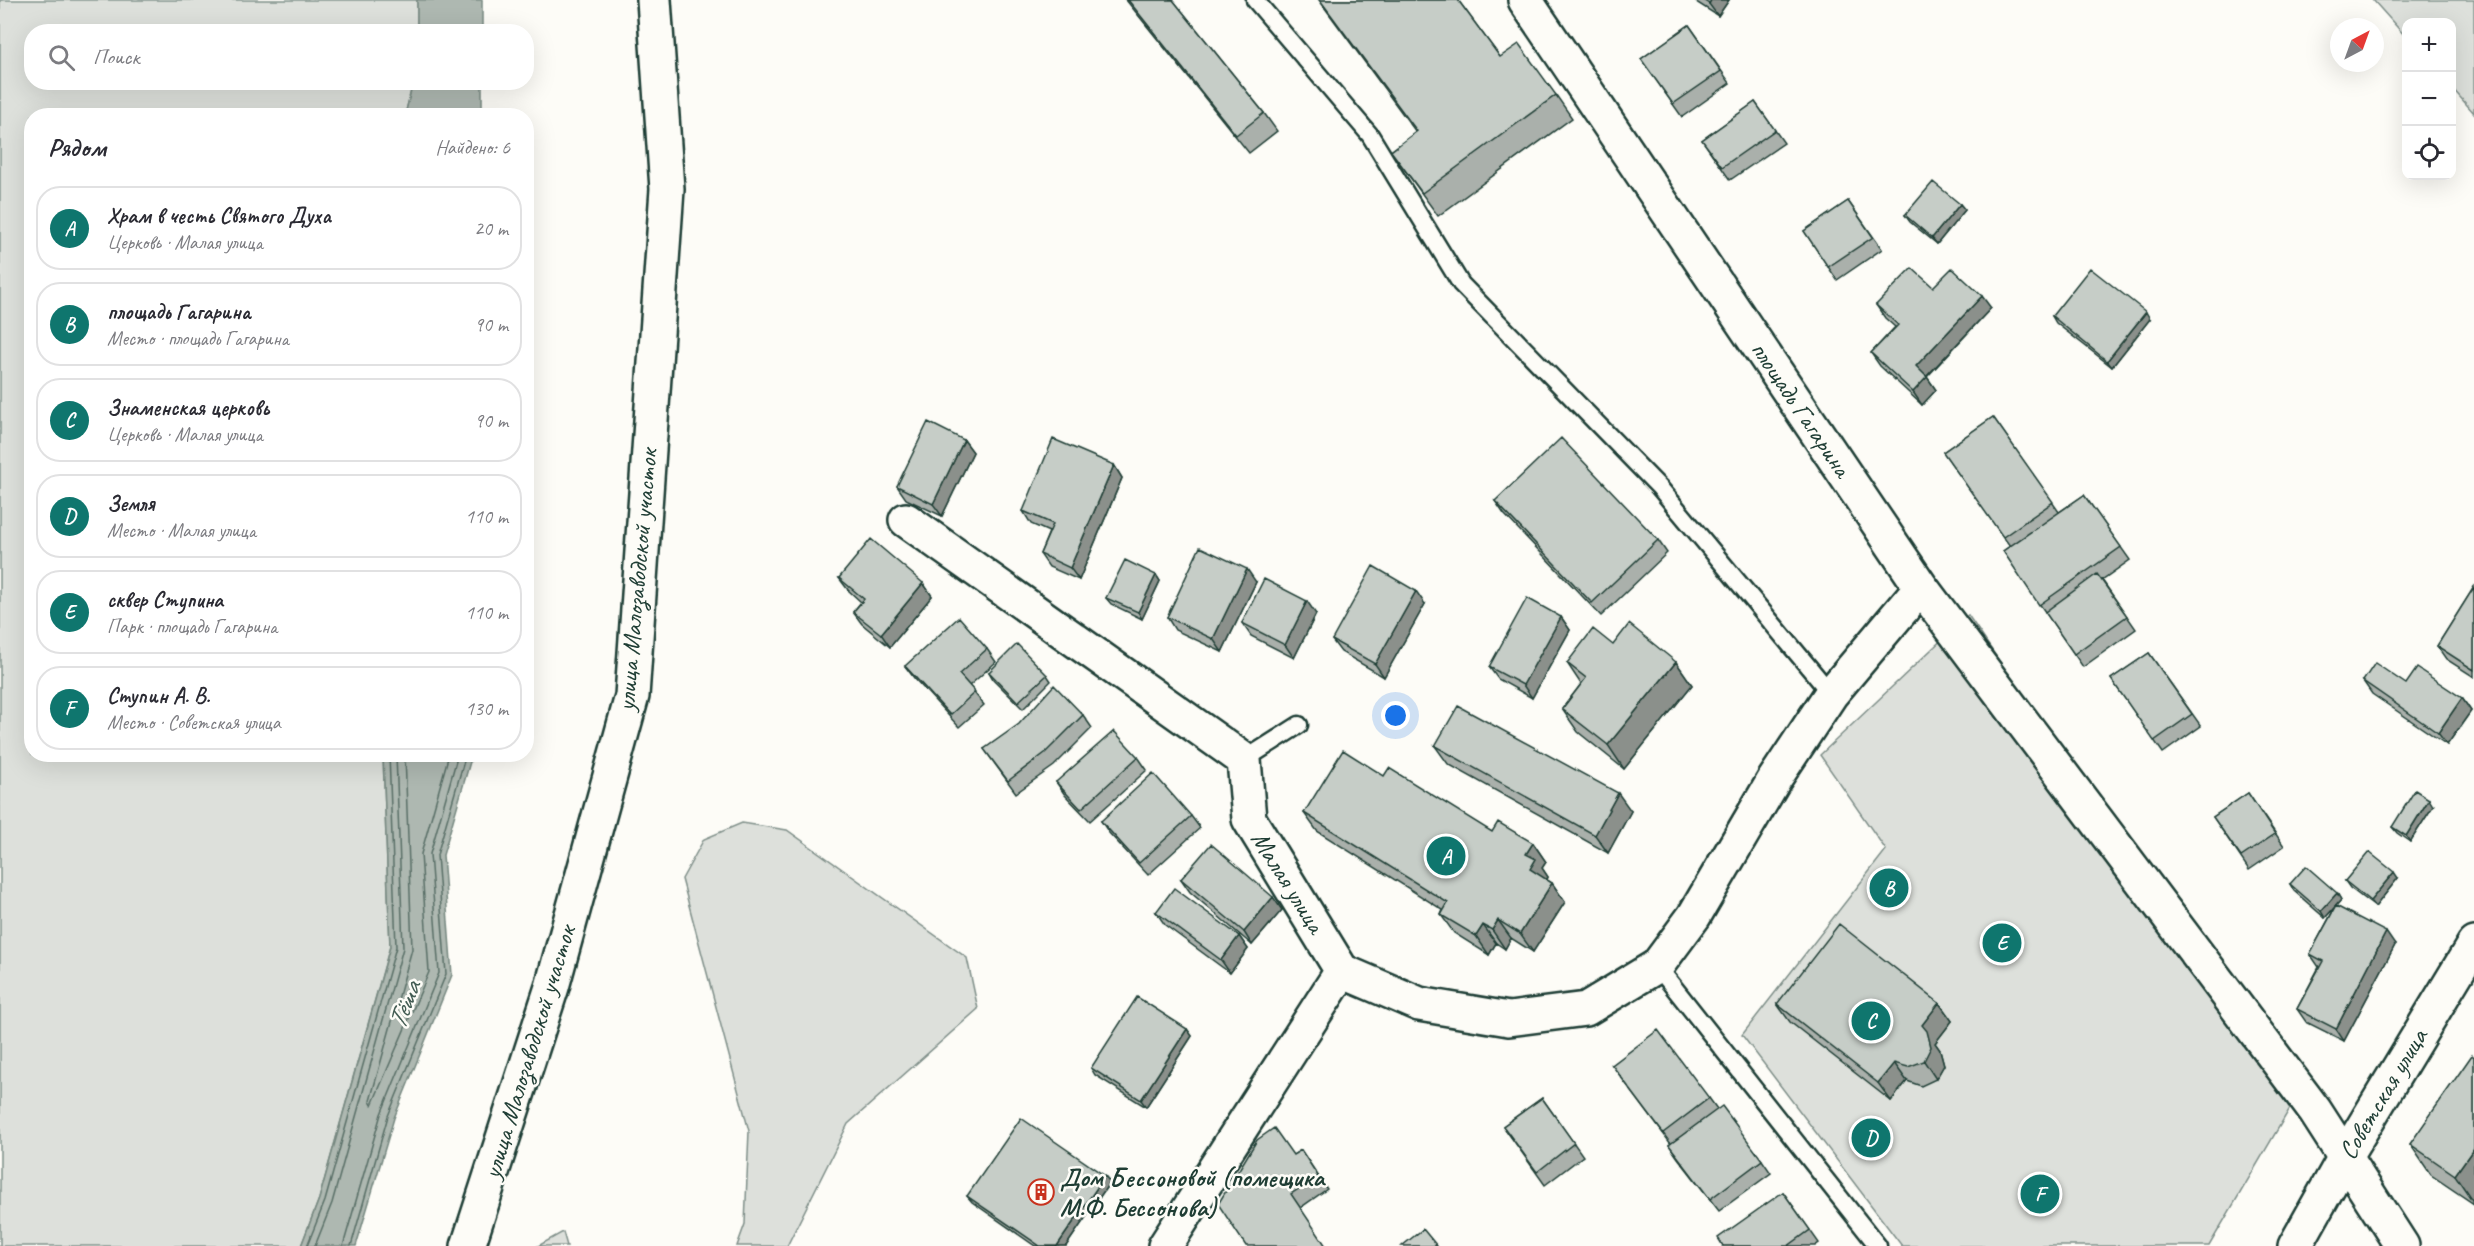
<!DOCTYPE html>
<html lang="ru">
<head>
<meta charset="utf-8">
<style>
	:root { --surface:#fff; --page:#f2f2f3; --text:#2b2b33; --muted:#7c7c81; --line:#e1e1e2; --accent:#0f766e }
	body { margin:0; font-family:Caveat,sans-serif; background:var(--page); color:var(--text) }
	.controls { position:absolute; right:18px; top:18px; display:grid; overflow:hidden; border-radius:12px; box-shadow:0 6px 24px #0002 }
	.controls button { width:54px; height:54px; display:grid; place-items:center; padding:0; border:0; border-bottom:2px solid var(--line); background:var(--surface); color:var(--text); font:30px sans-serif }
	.compass { position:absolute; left:2330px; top:18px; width:54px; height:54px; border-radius:50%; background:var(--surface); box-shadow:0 6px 24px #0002; rotate:41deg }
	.you { position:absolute; left:1396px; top:716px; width:21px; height:21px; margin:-15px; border:4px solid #fff; border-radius:50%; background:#1a73e8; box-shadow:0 0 0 9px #1a73e833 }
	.badge { display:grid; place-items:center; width:39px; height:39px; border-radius:50%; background:var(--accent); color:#fff; font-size:20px; font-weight:700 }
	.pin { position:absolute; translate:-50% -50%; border:3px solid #fff; box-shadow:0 2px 6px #0006 }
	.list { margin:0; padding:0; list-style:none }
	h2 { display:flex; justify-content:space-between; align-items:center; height:78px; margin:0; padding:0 24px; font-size:26px }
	h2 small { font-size:20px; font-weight:400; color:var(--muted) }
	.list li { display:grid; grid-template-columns:39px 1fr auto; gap:18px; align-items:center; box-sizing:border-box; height:84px; margin:0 12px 12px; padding:0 12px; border:2px solid var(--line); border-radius:24px }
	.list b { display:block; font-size:22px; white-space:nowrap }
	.list p { margin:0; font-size:20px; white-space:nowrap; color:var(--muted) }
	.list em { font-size:20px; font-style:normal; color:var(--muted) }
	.icon { flex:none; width:33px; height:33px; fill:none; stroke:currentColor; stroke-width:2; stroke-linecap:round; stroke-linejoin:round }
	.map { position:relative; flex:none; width:2474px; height:1246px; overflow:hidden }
	.search { position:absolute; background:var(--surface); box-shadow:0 6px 24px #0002; left:24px; top:24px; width:510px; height:66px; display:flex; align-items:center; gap:15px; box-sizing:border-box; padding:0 21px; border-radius:24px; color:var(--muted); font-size:22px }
	.panel { position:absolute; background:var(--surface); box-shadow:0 6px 24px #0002; left:24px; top:108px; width:510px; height:654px; border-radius:24px }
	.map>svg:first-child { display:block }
	.green { fill:#dde0db; stroke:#7e8e88; stroke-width:1.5 }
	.water { fill:#aeb8b1; stroke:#75877f; stroke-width:1.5 }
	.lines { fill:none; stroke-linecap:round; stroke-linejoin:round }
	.shore { stroke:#586e66; stroke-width:1.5 }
	.lane-casing { stroke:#1f3d34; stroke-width:21 }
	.street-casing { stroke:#1f3d34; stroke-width:38 }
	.secondary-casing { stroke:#1f3d34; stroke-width:38 }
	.lane { stroke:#fdfcf7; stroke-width:16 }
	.street { stroke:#fdfcf7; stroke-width:33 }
	.secondary { stroke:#fdfcf7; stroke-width:33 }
	.wall { fill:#aab0ab; stroke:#1f3d34; stroke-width:1.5 }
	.shaded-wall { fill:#8b908b; stroke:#1f3d34; stroke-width:1.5 }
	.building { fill:#c6cdc7; stroke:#1f3d34; stroke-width:1.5 }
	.labels { text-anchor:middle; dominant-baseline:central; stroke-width:5; stroke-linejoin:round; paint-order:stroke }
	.street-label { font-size:26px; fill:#1f3d34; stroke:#fdfcf7 }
	.poi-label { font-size:26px; font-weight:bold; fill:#1f3d34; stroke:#fdfcf7; text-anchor:start }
	.water-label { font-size:27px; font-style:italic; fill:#435c53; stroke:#fdfcf7 }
</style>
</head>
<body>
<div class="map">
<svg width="2474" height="1246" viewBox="0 0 2474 1246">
	<rect width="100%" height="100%" fill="#fdfcf7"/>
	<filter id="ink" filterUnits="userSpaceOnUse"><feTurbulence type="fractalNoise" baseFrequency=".0167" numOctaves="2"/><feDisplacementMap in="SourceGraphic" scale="12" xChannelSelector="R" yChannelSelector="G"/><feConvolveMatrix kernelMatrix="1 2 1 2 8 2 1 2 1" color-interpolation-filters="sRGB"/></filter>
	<g filter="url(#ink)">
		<!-- green -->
		<path class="green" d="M 0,0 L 417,0 L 417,31 L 32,32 L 32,82 L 413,83 L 405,115 L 32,116 L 32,754 L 383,755 L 390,946 L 319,1199 L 301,1246 L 0,1246 Z
			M 2373,0 L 2474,0 L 2474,113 L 2452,88 L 2452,22 L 2406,22 L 2406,37 Z
			M 1968,615 L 2296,1098 L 2209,1246 L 1902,1246 L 1742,1035 L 1886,850 L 1820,755 Z
			M 742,823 L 787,830 L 967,958 L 978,1009 L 848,1124 L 787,1246 L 737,1246 L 745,1224 L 749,1131 L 682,879 L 704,839 Z
			M 563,1232 L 567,1246 L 538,1246 Z"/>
		<!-- water -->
		<path class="water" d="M 417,0 L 482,0 L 482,31 L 417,31 Z
			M 413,82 L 482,83 L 482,115 L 405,115 Z
			M 383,755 L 472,755 L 443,855 L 452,975 L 394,1118 L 356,1246 L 301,1246 L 319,1199 L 390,947 Z"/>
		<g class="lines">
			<!-- shore -->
			<path class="shore" d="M 405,754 L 412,949 L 370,1101 L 372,1105 L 429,972 L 421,854 L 449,754
				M 307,1246 L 325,1201 L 396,947 L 389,754
				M 315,1246 L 332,1203 L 403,948 L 396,754
				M 343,1246 L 381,1114 L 439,973 L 430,854 L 458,754
				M 351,1246 L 388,1116 L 446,974 L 437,855 L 466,754"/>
			<!-- lane casing -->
			<g class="lane-casing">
				<path id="lane" d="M 1255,0 L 1370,135 L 1461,284 L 1659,487 L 1831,694
					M 1244,760 L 1299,725
					M 1657,966 L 1878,1246"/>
			</g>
			<!-- street casing -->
			<g class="street-casing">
				<path id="street" d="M 1525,0 L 1921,587 L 2315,1111 L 2402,1246
					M 906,520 L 1244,760 L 1249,819 L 1342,971 L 1419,1004 L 1509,1019 L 1586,1009 L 1657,966 L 1694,916 L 1774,780 L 1831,694 L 1921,587
					M 1165,1246 L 1342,971"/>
			</g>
			<!-- secondary casing -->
			<g class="secondary-casing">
				<path id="secondary" d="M 468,1246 L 552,987 L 632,696 L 667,189 L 654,0
					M 2295,1246 L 2345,1157 L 2474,944"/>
			</g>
			<!-- lane -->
			<use href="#lane" class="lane"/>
			<!-- street -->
			<use href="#street" class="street"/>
			<!-- secondary -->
			<use href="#secondary" class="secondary"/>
		</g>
		<!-- wall -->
		<path class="wall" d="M 1126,0 L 1173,0 L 1264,113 L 1277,131 L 1249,153 Z
			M 1319,0 L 1458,0 L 1500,57 L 1556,95 L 1572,118 L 1438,216 L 1391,151 L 1416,132 Z
			M 1693,0 L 1729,0 L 1718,16 Z
			M 1689,25 L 1730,83 L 1682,117 L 1641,59 Z
			M 1755,102 L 1784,143 L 1730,180 L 1702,140 Z
			M 1848,201 L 1882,249 L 1837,280 L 1804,231 Z
			M 1960,204 L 1965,210 L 1937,244 L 1910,222 L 1905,215 Z
			M 1933,287 L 1991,308 L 1927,377 L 1936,390 L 1922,405 L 1880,366 L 1871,353 L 1895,327 L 1885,318 L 1876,305 Z
			M 2052,316 L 2150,319 L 2112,367 L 2056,323 Z
			M 1993,417 L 2059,512 L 2084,495 L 2130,560 L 2102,580 L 2136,629 L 2083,667 L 2003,551 L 2010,546 L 1943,452 Z
			M 964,440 L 973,452 L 942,516 L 906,499 L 897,486 Z
			M 1114,465 L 1122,478 L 1079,580 L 1049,567 L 1040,554 L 1049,532 L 1031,524 L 1023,511 Z
			M 1495,501 L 1658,540 L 1667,553 L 1601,616 L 1504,514 Z
			M 1156,575 L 1160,581 L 1142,619 L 1111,604 L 1106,598 Z
			M 839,578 L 923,583 L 932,596 L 890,647 L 862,624 L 853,612 L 861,602 L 848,590 Z
			M 1256,582 L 1222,652 L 1175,630 L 1167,617 Z
			M 2474,587 L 2474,677 L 2446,659 L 2437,646 Z
			M 1425,604 L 1384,677 L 1341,652 L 1332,640 Z
			M 1316,614 L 1294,658 L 1251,636 L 1242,623 Z
			M 1561,617 L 1570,630 L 1532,698 L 1498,679 L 1489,667 Z
			M 987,649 L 996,662 L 969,686 L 984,705 L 959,727 L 914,678 L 905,666 Z
			M 2149,653 L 2201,726 L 2163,753 L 2111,679 Z
			M 1676,662 L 1692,685 L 1624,769 L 1578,732 L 1562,709 L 1581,684 L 1567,663 Z
			M 989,672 L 1047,675 L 1051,681 L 1023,709 L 993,679 Z
			M 2363,681 L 2406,684 L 2462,698 L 2471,711 L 2447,745 L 2372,694 Z
			M 1083,715 L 1092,728 L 1054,766 L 1016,793 L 984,749 Z
			M 1435,746 L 1631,811 L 1608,853 L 1448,764 Z
			M 1138,757 L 1147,770 L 1090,821 L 1065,795 L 1056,782 Z
			M 1384,776 L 1492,832 L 1533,843 L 1546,862 L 1542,868 L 1548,877 L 1547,880 L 1552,883 L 1565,902 L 1533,952 L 1511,938 L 1505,949 L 1496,943 L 1489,955 L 1454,933 L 1441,915 L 1443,910 L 1317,831 L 1304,813 Z
			M 2248,793 L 2284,846 L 2249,870 L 2213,817 Z
			M 2433,806 L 2410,842 L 2397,833 L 2392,827 Z
			M 1191,816 L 1200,828 L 1148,875 L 1109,833 L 1101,821 Z
			M 2398,878 L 2375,907 L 2350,888 L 2345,881 Z
			M 1181,879 L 1282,910 L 1252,945 L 1190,892 Z
			M 2290,884 L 2337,893 L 2341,900 L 2336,906 L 2395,945 L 2344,1041 L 2306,1022 L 2297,1009 L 2319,967 L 2310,954 L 2335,907 L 2325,918 L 2294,891 Z
			M 1156,912 L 1239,936 L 1248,949 L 1230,973 L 1165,925 Z
			M 1939,1003 L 1952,1021 L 1935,1043 L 1940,1050 L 1944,1065 L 1936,1079 L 1921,1086 L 1907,1081 L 1891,1101 L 1790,1022 L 1777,1004 Z
			M 1187,1029 L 1192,1036 L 1146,1107 L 1095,1075 L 1091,1068 Z
			M 2474,1057 L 2474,1204 L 2431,1175 L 2410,1144 Z
			M 1612,1065 L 1709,1098 L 1717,1109 L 1762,1160 L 1771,1173 L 1719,1211 L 1678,1158 L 1669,1145 L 1671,1144 Z
			M 1542,1098 L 1583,1156 L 1545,1185 L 1503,1126 Z
			M 1301,1150 L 1327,1189 L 1246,1246 L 1293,1155 Z
			M 1105,1176 L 1110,1182 L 1066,1246 L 1035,1246 L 972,1202 L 967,1196 Z
			M 1783,1192 L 1819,1243 L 1815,1246 L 1723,1246 Z"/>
		<!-- shaded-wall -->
		<path class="shaded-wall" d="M 1711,0 L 1729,0 L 1718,16 L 1709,4 Z
			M 1960,204 L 1965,210 L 1937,244 L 1932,238 Z
			M 1982,296 L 1991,308 L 1924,379 L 1916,366 Z
			M 2146,312 L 2150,319 L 2112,367 L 2107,361 Z
			M 1927,377 L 1936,390 L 1922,405 L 1913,392 Z
			M 964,440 L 973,452 L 942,516 L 933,504 Z
			M 1114,465 L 1122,478 L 1079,580 L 1070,568 Z
			M 1247,569 L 1256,582 L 1222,652 L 1213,639 Z
			M 1156,575 L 1160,581 L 1142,619 L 1138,612 Z
			M 923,583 L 932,596 L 890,647 L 881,634 Z
			M 1416,591 L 1425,604 L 1384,677 L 1375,664 Z
			M 1307,601 L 1316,614 L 1294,658 L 1285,645 Z
			M 1561,617 L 1570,630 L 1532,698 L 1523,685 Z
			M 1676,662 L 1692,685 L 1624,769 L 1608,745 Z
			M 2462,698 L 2471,711 L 2447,745 L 2438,733 Z
			M 1618,793 L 1631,811 L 1608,853 L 1595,835 Z
			M 2429,799 L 2433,806 L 2410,842 L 2406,836 Z
			M 1533,843 L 1546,862 L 1542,868 L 1548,877 L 1542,887 L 1530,869 L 1526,854 Z
			M 2394,872 L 2398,878 L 2375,907 L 2370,901 Z
			M 1552,883 L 1565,902 L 1533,952 L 1520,934 Z
			M 2337,893 L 2341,900 L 2325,918 L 2321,911 Z
			M 1273,897 L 1282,910 L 1252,945 L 1244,932 Z
			M 1498,920 L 1511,938 L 1505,949 L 1492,930 Z
			M 1483,925 L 1496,943 L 1489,955 L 1476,936 Z
			M 2386,932 L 2395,945 L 2344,1041 L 2336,1029 Z
			M 1239,936 L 1248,949 L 1230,973 L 1221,960 Z
			M 1939,1003 L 1952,1021 L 1935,1043 L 1940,1050 L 1944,1065 L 1936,1079 L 1924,1061 L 1922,1025 Z
			M 1187,1029 L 1192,1036 L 1146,1107 L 1141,1100 Z
			M 1894,1063 L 1907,1081 L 1891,1101 L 1878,1083 Z
			M 2474,1148 L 2474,1203 L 2455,1175 Z
			M 1105,1176 L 1110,1182 L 1066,1246 L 1057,1246 Z"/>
		<!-- building -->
		<path class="building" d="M 1128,0 L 1173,0 L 1264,113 L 1236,135 Z
			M 1320,0 L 1458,0 L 1500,57 L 1519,44 L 1556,95 L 1422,193 L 1391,151 L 1417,131 Z
			M 1703,0 L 1711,0 L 1709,4 Z
			M 1689,25 L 1721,71 L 1673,104 L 1641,59 Z
			M 1755,102 L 1775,130 L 1722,167 L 1702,140 Z
			M 1933,182 L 1960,204 L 1932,238 L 1905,215 Z
			M 1848,201 L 1873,237 L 1828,267 L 1804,231 Z
			M 1912,268 L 1933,287 L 1952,268 L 1982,296 L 1916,366 L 1927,377 L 1913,392 L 1871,353 L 1898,325 L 1876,305 Z
			M 2090,268 L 2146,312 L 2107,361 L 2052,316 Z
			M 1993,417 L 2053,502 L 2003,537 L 1943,452 Z
			M 928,422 L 964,440 L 933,504 L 897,486 Z
			M 1561,438 L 1658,540 L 1592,603 L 1495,501 Z
			M 1053,439 L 1114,465 L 1070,568 L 1040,554 L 1053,524 L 1023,511 Z
			M 2084,495 L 2121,547 L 2039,605 L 2003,551 Z
			M 871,539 L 923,583 L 881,634 L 853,612 L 864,599 L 839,578 Z
			M 1200,547 L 1247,569 L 1213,639 L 1167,617 Z
			M 1125,560 L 1156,575 L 1138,612 L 1106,598 Z
			M 1373,566 L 1416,591 L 1375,664 L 1332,640 Z
			M 2097,574 L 2127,616 L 2074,654 L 2045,612 Z
			M 1264,579 L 1307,601 L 1285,645 L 1242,623 Z
			M 2474,587 L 2474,670 L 2437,646 Z
			M 1527,598 L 1561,617 L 1523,685 L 1489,667 Z
			M 959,617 L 987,649 L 959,674 L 975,692 L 950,715 L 905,666 Z
			M 1629,624 L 1676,662 L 1608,745 L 1562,709 L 1586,678 L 1567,663 L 1593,629 L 1613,645 Z
			M 1017,644 L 1047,675 L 1018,702 L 989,672 Z
			M 2149,653 L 2192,714 L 2154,741 L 2111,679 Z
			M 2375,663 L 2406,684 L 2417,668 L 2462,698 L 2438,733 L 2363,681 Z
			M 1054,685 L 1083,715 L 1045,753 L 1008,781 L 984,749 L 1019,724 Z
			M 1458,706 L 1618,793 L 1595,835 L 1435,746 Z
			M 1114,731 L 1138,757 L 1081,809 L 1056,782 Z
			M 1343,750 L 1384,776 L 1389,768 L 1492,832 L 1498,822 L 1533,843 L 1526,854 L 1536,859 L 1530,869 L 1552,883 L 1520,934 L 1498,920 L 1492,930 L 1483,925 L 1476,936 L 1441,915 L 1448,903 L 1304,813 Z
			M 1153,773 L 1191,816 L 1139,863 L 1101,821 Z
			M 2415,790 L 2429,799 L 2406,836 L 2392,827 Z
			M 2248,793 L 2275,834 L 2241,857 L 2213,817 Z
			M 1211,844 L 1273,897 L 1244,932 L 1181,879 Z
			M 2369,852 L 2394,872 L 2370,901 L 2345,881 Z
			M 2306,866 L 2337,893 L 2321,911 L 2290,884 Z
			M 1174,888 L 1239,936 L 1221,960 L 1156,912 Z
			M 2336,906 L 2386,932 L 2336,1029 L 2297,1009 L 2323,961 L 2310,954 Z
			M 1839,924 L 1939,1003 L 1922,1025 L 1927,1031 L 1931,1047 L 1924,1061 L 1908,1067 L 1894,1063 L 1878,1083 L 1777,1004 Z
			M 1137,997 L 1187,1029 L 1141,1100 L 1091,1068 Z
			M 1658,1030 L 1709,1098 L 1663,1133 L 1612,1065 Z
			M 2472,1055 L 2474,1057 L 2474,1148 L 2455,1175 L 2410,1144 Z
			M 1542,1098 L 1574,1143 L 1537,1172 L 1503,1126 Z
			M 1722,1106 L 1762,1160 L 1710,1199 L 1669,1145 Z
			M 1021,1118 L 1105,1176 L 1057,1246 L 1040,1246 L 967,1196 Z
			M 1274,1128 L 1293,1155 L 1301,1150 L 1318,1176 L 1291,1194 L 1326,1246 L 1246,1246 L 1218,1204 L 1257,1140 Z
			M 1783,1192 L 1810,1230 L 1788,1246 L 1723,1246 L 1718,1238 Z
			M 1423,1229 L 1437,1246 L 1402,1246 Z"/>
	</g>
	<!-- icons -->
	<defs>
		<g id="building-ring" transform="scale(1.35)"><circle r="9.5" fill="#fdfcf7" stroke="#c8321e" stroke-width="1.5"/><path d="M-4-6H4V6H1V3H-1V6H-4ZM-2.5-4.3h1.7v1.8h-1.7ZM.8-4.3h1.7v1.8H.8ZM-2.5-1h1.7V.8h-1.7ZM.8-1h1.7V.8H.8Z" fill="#c8321e"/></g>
	</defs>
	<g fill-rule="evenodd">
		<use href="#building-ring" x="1041" y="1192"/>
	</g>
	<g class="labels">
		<!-- street labels -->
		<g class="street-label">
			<text transform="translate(1801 409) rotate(56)">площадь Гагарина</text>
			<text transform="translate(637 580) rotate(-85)">улица Малозаводской участок</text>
			<text transform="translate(1288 882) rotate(58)">Малая улица</text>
			<text transform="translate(529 1052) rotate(-73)">улица Малозаводской участок</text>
			<text transform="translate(2383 1094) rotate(-59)">Советская улица</text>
		</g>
		<!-- poi labels -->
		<g class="poi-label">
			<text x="1060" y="1177">Дом Бессоновой (помещика<tspan x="1060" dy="30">М.Ф. Бессонова)</tspan></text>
		</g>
		<!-- water labels -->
		<g class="water-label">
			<text transform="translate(404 1005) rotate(-69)">Тёша</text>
		</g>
	</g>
</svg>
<div class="controls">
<button>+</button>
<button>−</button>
<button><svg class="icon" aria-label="locate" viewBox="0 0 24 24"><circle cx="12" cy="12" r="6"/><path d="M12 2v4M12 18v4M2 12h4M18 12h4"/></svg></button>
</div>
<svg class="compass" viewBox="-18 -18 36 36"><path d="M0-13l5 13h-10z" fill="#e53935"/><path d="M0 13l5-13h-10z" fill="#7c7c81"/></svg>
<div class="you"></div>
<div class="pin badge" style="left:1446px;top:856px">A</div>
<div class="pin badge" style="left:1889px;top:888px">B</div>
<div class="pin badge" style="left:1871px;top:1021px">C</div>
<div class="pin badge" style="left:1871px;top:1138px">D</div>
<div class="pin badge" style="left:2002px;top:943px">E</div>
<div class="pin badge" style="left:2040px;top:1194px">F</div>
<div class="search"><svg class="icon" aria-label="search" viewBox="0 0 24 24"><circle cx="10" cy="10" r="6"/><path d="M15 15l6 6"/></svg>Поиск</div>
<section class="panel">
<h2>Рядом<small>Найдено: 6</small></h2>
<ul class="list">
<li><span class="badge">A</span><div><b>Храм в честь Святого Духа</b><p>Церковь · Малая улица</p></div><em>20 m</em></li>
<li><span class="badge">B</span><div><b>площадь Гагарина</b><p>Место · площадь Гагарина</p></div><em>90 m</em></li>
<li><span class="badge">C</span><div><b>Знаменская церковь</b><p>Церковь · Малая улица</p></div><em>90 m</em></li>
<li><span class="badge">D</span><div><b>Земля</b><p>Место · Малая улица</p></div><em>110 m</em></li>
<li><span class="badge">E</span><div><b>сквер Ступина</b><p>Парк · площадь Гагарина</p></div><em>110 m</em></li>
<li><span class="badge">F</span><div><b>Ступин А. В.</b><p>Место · Советская улица</p></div><em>130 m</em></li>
</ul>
</section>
</div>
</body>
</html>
